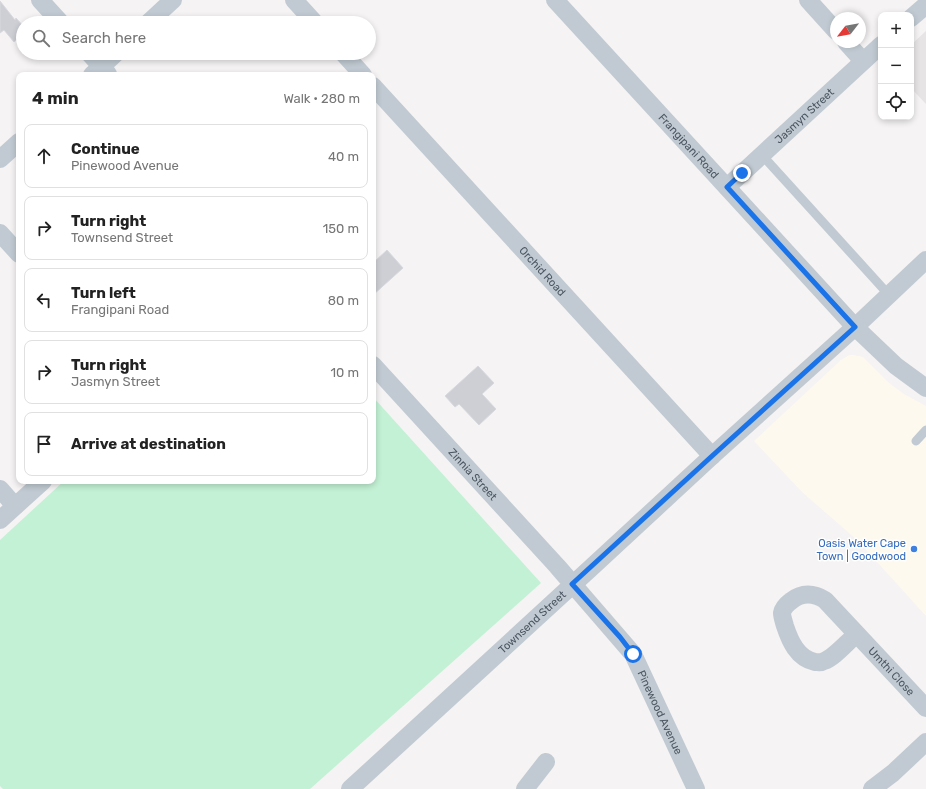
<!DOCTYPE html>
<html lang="en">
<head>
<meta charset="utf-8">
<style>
	:root { --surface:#fff; --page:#f2f2f2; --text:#222; --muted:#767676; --line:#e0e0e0 }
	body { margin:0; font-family:Rubik,sans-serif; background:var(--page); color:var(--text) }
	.controls { position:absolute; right:12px; top:12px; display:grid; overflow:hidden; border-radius:8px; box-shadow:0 2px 6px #0003 }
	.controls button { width:36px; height:36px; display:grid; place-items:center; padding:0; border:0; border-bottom:1px solid var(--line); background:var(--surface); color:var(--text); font:20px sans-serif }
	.compass { position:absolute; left:830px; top:12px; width:36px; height:36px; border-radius:50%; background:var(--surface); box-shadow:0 2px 6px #0003; rotate:239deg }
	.stop { position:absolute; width:12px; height:12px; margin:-9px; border:3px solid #1a73e8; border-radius:50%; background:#fff }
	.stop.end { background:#1a73e8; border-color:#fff; box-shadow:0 1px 4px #0008 }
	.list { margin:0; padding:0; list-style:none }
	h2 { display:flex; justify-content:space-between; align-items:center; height:52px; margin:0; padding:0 16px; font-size:17px }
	h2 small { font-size:13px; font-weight:400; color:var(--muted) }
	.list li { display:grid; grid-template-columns:26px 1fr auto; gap:12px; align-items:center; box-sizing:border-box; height:64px; margin:0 8px 8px; padding:0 8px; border:1px solid var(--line); border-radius:8px }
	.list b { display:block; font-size:15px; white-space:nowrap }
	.list p { margin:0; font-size:13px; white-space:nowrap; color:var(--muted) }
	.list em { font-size:13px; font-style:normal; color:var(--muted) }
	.icon { flex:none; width:22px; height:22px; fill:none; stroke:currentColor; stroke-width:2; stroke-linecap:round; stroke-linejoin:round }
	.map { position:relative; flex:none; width:926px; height:789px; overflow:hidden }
	.search { position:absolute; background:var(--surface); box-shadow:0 2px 6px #0003; left:16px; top:16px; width:360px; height:44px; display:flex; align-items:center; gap:10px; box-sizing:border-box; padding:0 14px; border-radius:22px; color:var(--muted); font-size:15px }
	.panel { position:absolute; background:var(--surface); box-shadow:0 2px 6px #0003; left:16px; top:72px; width:360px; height:412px; border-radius:8px }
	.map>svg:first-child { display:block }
	.commercial { fill:#fdf9ef }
	.education { fill:#e6e4e5 }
	.green { fill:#c3f1d5 }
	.building { fill:#cdcfd5; stroke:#d7d9de }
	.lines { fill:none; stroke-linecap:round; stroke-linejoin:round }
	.service { stroke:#c1cad2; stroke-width:9 }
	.minor { stroke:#c1cad2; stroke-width:18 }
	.route { stroke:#1a73e8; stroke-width:5 }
	.shop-dot { fill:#3f7fe0; stroke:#fff; stroke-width:1.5 }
	.labels { text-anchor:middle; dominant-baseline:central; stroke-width:3; stroke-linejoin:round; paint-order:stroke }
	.street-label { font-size:11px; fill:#4a5661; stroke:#fff }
	.shop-label { font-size:11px; fill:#366cbe; stroke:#fff; text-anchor:end }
</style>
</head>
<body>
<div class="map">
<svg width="926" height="789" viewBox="0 0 926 789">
	<rect width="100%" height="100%" fill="#f5f3f3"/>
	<!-- commercial -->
	<path class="commercial" d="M 849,355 L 854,355 L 863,357 L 889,383 L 904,394 L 926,406 L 926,616 L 857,540 L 802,492 L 754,441 L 841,360 Z"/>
	<!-- education -->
	<path class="education" d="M 926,31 L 926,104 L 911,88 L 911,45 Z"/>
	<!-- green -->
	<path class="green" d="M 373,397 L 541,583 L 310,789 L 3,789 L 0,786 L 0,540 L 64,481 L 373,481 Z"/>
	<!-- building -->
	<path class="building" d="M 0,1 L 15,20 L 16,18 L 23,26 L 23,34 L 14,42 L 4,30 L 0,33 Z
		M 387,250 L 403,268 L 373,295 L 373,263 Z
		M 478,366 L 494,383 L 482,394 L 496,409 L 479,425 L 459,404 L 455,407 L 445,396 Z"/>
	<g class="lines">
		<!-- service -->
		<path class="service" d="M 762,155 L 889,295
			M 916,441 L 926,430"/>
		<!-- minor -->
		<g class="minor">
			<path d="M 40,0 L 61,23"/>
			<path d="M 294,0 L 315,23"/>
			<path id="s1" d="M 555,0 L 855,327 L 896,366 L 926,388"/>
			<path d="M 808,0 L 836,31"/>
			<path d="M 911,18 L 926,5"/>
			<path d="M 148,23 L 173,0"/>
			<path d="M 846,42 L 863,61"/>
			<path d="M 89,53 L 108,74"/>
			<path d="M 343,53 L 363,75"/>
			<path d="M 92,75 L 116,53"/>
			<path id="s2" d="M 373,86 L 712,456"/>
			<path d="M 0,159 L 19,142"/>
			<path id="s3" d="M 727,187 L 881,45"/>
			<path d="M 0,233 L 19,254"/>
			<path id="s4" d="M 373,365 L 557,566 L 633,654 L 696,789"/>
			<path d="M 0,489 L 15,506"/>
			<path d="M 0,520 L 43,481"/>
			<path id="s5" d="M 857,634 C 848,641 834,658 824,661 C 821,663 818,662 815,662 C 797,658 790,641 785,626 C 784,622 782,617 782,613 C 783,608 787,604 791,601 C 802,592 814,593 825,600 L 926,708"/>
			<path id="s6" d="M 350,789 L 593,566 L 712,456 L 855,327 L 926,260"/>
			<path d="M 525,789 L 546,762"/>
			<path d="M 872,789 L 893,773 L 926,742"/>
		</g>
	</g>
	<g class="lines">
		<!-- route -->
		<path class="route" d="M 633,654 L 620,637 L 572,584 L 712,456 L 855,327 L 727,187 L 742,173"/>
	</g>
	<!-- markers -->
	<circle class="shop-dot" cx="914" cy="549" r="4"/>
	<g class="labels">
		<!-- street labels -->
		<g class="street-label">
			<text stroke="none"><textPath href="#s3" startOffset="105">Jasmyn Street</textPath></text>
			<text stroke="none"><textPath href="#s1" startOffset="198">Frangipani Road</textPath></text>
			<text stroke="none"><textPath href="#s2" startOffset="251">Orchid Road</textPath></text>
			<text stroke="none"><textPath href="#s4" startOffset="148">Zinnia Street</textPath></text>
			<text stroke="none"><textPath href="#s6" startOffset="247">Townsend Street</textPath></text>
			<text stroke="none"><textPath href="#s5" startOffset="264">Umthi Close</textPath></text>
			<text stroke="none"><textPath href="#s4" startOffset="453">Pinewood Avenue</textPath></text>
		</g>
		<!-- shop labels -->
		<g class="shop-label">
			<text x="906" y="543">Oasis Water Cape<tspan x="906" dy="13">Town | Goodwood</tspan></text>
		</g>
	</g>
</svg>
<div class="controls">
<button>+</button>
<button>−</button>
<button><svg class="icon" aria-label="locate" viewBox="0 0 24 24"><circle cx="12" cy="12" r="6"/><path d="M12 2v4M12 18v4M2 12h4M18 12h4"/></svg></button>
</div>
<svg class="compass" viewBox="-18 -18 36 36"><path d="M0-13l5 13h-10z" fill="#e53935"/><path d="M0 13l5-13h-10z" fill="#767676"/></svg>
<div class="stop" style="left:633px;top:654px"></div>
<div class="stop end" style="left:742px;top:173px"></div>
<div class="search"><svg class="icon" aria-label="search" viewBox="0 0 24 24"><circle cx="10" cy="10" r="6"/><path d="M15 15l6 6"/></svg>Search here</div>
<section class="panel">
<h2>4 min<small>Walk · 280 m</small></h2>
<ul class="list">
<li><svg class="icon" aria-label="ahead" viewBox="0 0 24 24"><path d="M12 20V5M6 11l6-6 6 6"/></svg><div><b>Continue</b><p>Pinewood Avenue</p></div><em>40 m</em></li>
<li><svg class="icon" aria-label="right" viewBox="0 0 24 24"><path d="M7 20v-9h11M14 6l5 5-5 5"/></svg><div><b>Turn right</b><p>Townsend Street</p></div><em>150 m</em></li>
<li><svg class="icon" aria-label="left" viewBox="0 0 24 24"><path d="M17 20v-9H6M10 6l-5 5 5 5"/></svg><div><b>Turn left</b><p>Frangipani Road</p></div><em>80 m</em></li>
<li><svg class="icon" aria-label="right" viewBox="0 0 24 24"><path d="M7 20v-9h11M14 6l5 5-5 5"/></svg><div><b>Turn right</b><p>Jasmyn Street</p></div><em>10 m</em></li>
<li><svg class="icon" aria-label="arrive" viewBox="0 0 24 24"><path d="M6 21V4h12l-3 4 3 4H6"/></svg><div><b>Arrive at destination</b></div></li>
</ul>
</section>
</div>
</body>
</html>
